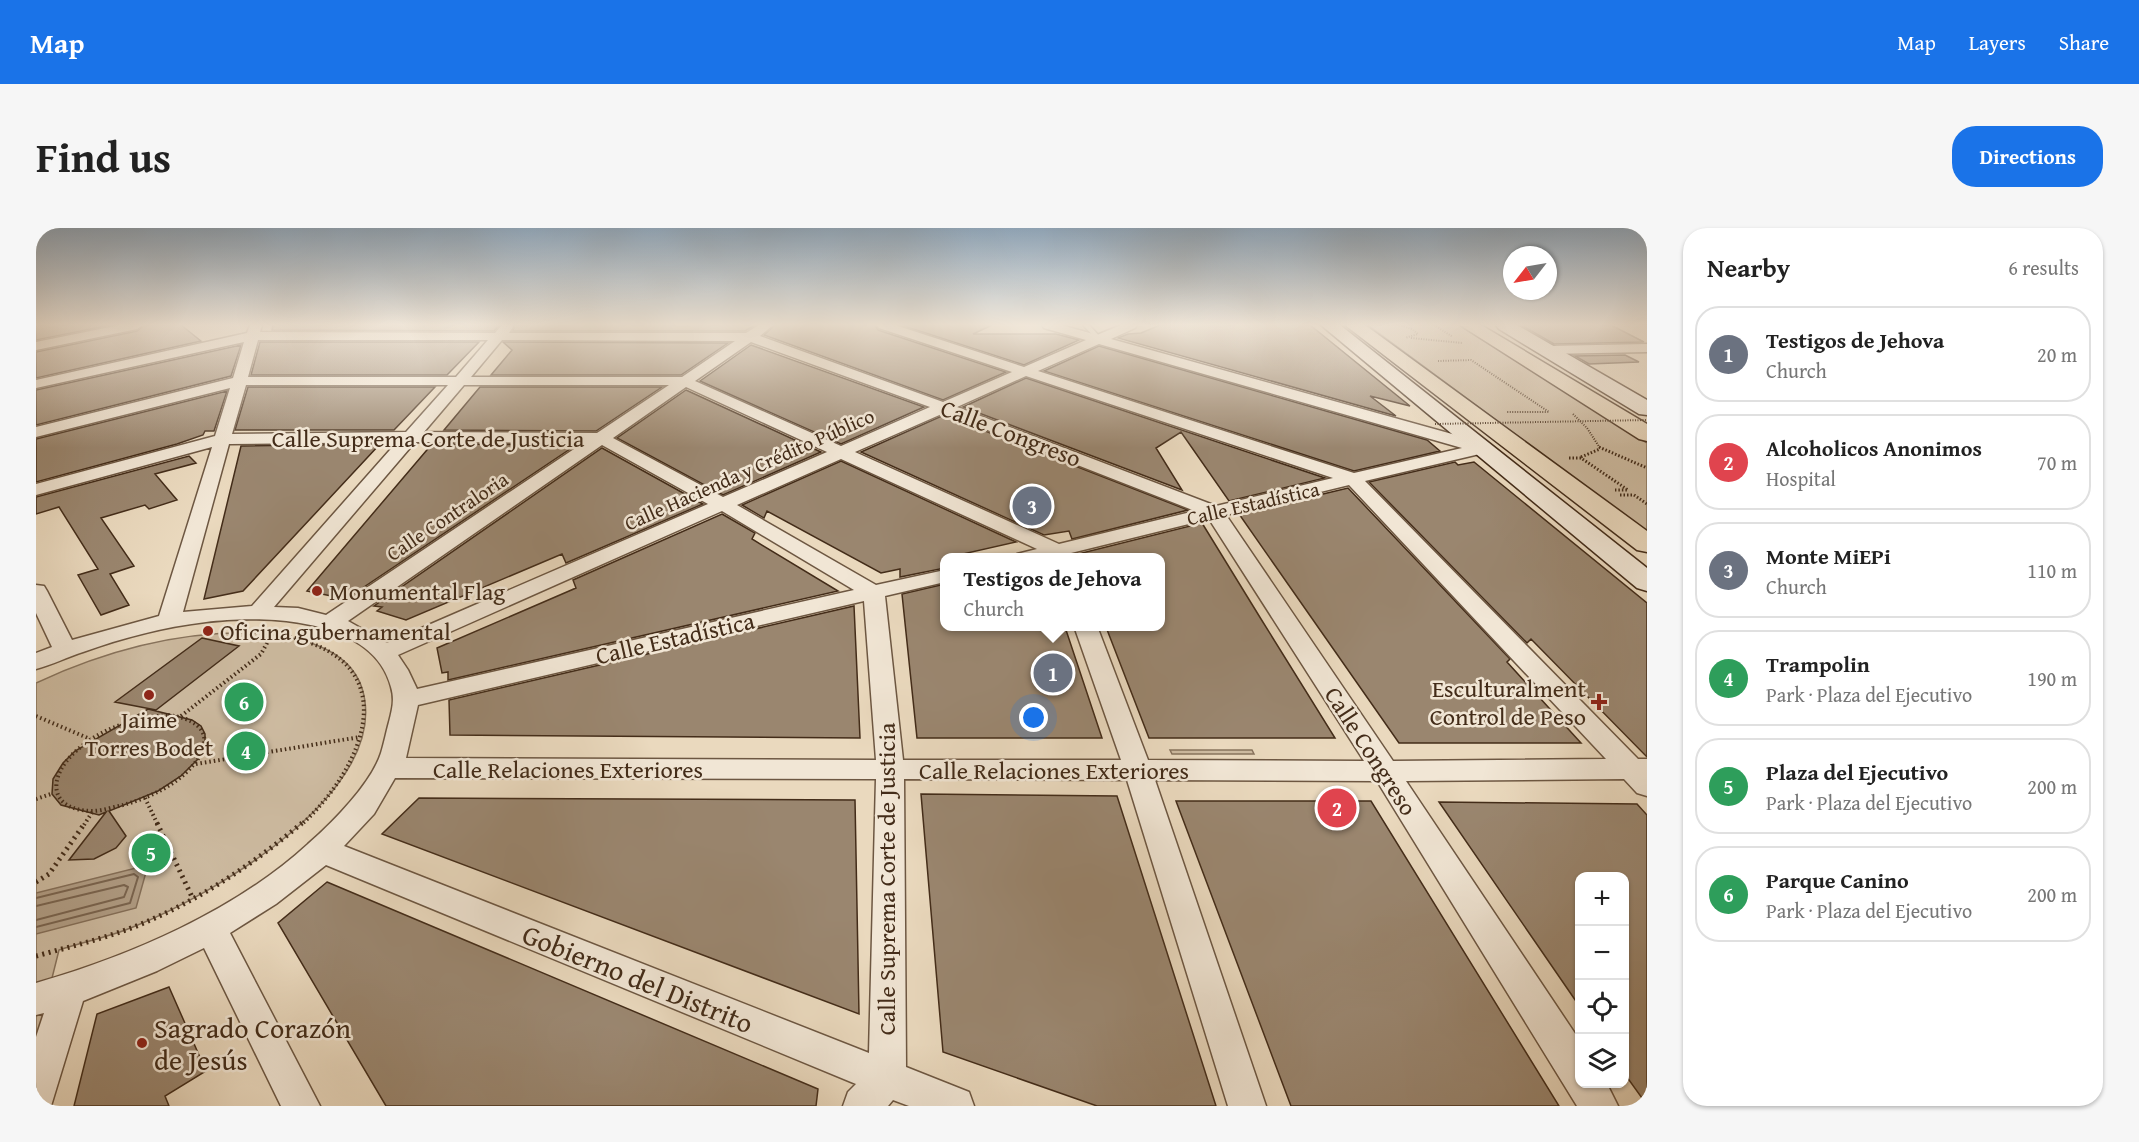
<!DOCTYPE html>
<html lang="en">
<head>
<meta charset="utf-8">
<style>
	:root { --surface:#fff; --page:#f6f6f6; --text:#222; --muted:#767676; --line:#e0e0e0; --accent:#1a73e8 }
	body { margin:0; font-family:"Gentium Book Plus",serif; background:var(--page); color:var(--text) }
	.controls { position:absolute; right:18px; bottom:18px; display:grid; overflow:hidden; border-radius:12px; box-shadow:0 2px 4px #0004 }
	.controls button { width:54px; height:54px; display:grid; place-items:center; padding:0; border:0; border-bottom:2px solid var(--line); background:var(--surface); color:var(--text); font:30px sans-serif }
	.compass { position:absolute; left:1467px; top:18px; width:54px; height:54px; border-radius:50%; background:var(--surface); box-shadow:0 2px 4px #0004; rotate:239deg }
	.you { position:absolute; left:998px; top:490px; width:21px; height:21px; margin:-15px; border:4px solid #fff; border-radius:50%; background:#1a73e8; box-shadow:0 0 0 9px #1a73e833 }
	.badge { display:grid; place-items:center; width:39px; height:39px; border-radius:50%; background:var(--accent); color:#fff; font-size:20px; font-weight:700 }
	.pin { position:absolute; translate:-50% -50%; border:3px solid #fff; box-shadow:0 2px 6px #0006 }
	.popup { position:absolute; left:904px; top:325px; width:225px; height:78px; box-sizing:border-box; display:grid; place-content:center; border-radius:12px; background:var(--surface); filter:drop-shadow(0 2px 4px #0005); font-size:20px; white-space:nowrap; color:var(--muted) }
	.popup b { font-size:22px; color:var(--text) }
	.popup::after { content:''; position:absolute; left:50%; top:100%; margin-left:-12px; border:12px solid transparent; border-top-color:var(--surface) }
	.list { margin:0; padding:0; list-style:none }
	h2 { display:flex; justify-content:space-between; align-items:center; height:78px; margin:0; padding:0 24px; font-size:26px }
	h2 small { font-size:20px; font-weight:400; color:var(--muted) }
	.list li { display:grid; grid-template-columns:39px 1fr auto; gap:18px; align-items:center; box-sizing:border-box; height:96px; margin:0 12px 12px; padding:0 12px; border:2px solid var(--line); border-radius:24px }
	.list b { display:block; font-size:22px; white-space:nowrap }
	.list p { margin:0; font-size:20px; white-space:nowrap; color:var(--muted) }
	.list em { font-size:20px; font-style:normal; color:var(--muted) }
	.icon { flex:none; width:33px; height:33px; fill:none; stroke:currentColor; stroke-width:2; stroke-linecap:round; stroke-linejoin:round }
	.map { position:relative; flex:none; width:1611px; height:878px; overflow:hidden; border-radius:24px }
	header { display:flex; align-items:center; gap:36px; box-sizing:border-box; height:84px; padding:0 30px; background:var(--accent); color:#fff }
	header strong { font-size:28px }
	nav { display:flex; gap:33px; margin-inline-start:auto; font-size:21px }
	.intro { display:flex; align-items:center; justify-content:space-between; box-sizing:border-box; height:144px; padding:0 36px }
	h1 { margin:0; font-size:42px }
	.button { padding:15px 27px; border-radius:24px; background:var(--accent); color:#fff; font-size:21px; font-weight:700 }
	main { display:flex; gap:36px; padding:0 36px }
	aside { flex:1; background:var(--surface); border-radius:24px; box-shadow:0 2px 4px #0004 }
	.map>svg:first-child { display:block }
	.green { fill:#cebca2; stroke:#88745e; stroke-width:1.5 }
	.water { fill:#b19e86; stroke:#85705a; stroke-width:1.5 }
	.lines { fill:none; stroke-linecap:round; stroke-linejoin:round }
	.shore { stroke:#7a6550; stroke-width:2 }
	.building { fill:#9a866f; stroke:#432c19; stroke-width:1.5 }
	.lane-casing { stroke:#6d5742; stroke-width:3 }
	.street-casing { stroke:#6d5742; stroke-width:3 }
	.secondary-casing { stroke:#432c19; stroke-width:3 }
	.primary-casing { stroke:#432c19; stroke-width:3 }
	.path-far3 { stroke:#432c19; stroke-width:2; stroke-dasharray:1 1.5; stroke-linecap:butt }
	.path-far2 { stroke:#432c19; stroke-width:3; stroke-dasharray:1.5 2; stroke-linecap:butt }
	.path-far1 { stroke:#432c19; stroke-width:4; stroke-dasharray:1.5 3; stroke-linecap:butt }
	.path { stroke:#432c19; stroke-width:5; stroke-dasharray:2 4.5; stroke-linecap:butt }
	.lane { fill:#f1e6d5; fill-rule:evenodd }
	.street { fill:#f1e6d5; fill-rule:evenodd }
	.secondary { fill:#f1e6d5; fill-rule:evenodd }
	.primary { fill:#ead9be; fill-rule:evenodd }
	.path-bridge { stroke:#432c19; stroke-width:2; stroke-dasharray:1 1.5; stroke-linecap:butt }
	.poi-dot { fill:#8f2418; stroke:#f1e6d5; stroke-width:2 }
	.labels { text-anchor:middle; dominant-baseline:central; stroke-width:5; stroke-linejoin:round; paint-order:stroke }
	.far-street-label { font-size:20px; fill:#432c19; stroke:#f1e6d5 }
	.street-label { font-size:24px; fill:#432c19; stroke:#f1e6d5 }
	.poi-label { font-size:24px; fill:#432c19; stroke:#f1e6d5; text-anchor:start }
	.near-street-label { font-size:28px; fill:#432c19; stroke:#f1e6d5 }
	.near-poi-label { font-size:28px; fill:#432c19; stroke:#f1e6d5; text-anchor:start }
</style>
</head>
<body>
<header>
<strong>Map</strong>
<nav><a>Map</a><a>Layers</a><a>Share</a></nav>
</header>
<div class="intro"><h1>Find us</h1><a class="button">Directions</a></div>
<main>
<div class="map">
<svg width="1611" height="878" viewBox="0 0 1611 878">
	<rect width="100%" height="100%" fill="#ead9be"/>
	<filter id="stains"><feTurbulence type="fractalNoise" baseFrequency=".00333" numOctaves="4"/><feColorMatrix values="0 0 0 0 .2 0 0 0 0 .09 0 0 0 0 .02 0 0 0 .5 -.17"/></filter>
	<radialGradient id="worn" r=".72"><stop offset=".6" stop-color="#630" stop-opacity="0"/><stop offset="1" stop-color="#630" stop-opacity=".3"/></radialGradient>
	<!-- green -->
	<path class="green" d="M 1332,97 L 1423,97 L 1611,215 L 1611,304 Z
		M 219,405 C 257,408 312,417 326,460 C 358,563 175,668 97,699 C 73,709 47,714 23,722 L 0,814 L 0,455 C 69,423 143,403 219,405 Z
		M 1134,522 L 1216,522 L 1218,526 L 1136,526 Z"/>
	<!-- water -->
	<path class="water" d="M 112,637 L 100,680 L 0,706 L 0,665 Z"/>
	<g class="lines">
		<!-- shore -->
		<path class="shore" d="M 0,670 L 98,646 L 102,649 L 94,675 L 0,699
			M 0,678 L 88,657 L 92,659 L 88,669 L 0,692"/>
	</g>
	<!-- building -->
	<path class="building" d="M 0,97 L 75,97 L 0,112 Z
		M 109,97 L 145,97 L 165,113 L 0,150 L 0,124 L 101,103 Z
		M 237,97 L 463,97 L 458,103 L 236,102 Z
		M 478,97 L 719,97 L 709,103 L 477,103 Z
		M 739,97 L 839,97 L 842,102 L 970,144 L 907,172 L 728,107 Z
		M 865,97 L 956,97 L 937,106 L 1020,106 L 1043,112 L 988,137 Z
		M 1124,97 L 1274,97 L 1374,178 L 1334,168 L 1360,188 L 1082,110 L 1092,106 L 1105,105 Z
		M 1485,97 L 1575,97 L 1608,114 L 1518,116 Z
		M 224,114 L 443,114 L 411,147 L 215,147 Z
		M 467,114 L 692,115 L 645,147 L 455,147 L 476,122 Z
		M 205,117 L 195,148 L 0,197 L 0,162 Z
		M 715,117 L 888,179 L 805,216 L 664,153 Z
		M 1063,118 L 1391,212 L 1404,223 L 1318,243 L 1008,143 Z
		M 1589,127 L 1603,134 L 1553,136 L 1539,128 Z
		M 990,150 L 1289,250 L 1193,273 L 1145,204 L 1120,220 L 1146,262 L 927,179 Z
		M 212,159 L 399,159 L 358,202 L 199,202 Z
		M 444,159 L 626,159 L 560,203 L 408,202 Z
		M 650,162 L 785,224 L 687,267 L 581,210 Z
		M 191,163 L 178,203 L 169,203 L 167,207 L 141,216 L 0,254 L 0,211 Z
		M 908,187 L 1152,282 L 1036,311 L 1033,303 L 1008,307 L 825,224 Z
		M 344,216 L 207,363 L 168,371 L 205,218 Z
		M 396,216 L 540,217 L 310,371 L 271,363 Z
		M 566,220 L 667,276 L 530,335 L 526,326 L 370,392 L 341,383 L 346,379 L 338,378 Z
		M 153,228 L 160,235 L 119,246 L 141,272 L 113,281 L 109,277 L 65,290 L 98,338 L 74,346 L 93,377 L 65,387 L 42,347 L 62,341 L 23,279 L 0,286 L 0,269 Z
		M 805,233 L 980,314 L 909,330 L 909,340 L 864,349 L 864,341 L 845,345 L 731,283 L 728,290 L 706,277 Z
		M 1419,234 L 1422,237 L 1438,234 L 1611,375 L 1611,529 L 1495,411 L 1491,415 L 1333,254 Z
		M 1312,260 L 1474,431 L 1471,434 L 1545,515 L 1363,515 L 1203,286 Z
		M 686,286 L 719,305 L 716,311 L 802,363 L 412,452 L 412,444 L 406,445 L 401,420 L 540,360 L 537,352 Z
		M 1166,295 L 1225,391 L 1299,510 L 1113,510 L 1070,399 L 1125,399 L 1125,330 L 1043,330 L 1042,326 Z
		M 909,356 L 909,399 L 1029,399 L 1066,510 L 881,510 L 866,366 Z
		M 818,378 L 824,510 L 414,507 L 413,472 Z
		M 166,410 L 203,418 L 120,482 L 79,474 Z
		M 112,481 L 156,492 L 165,498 L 169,506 L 169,516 L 161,532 L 145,548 L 122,563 L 73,583 L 90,608 L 80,620 L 58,631 L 33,632 L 70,584 L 63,587 L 25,577 L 16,566 L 17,551 L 27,535 L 39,523 Z
		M 885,566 L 1081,568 L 1180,878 L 1061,878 L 907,824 Z
		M 383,570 L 819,572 L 823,786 L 346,606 Z
		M 1140,573 L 1335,573 L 1523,878 L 1255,878 Z
		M 1403,574 L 1601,576 L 1611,587 L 1611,877 L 1588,845 L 1588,648 L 1544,648 L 1544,779 Z
		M 291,654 L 782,861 L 780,878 L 350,878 L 242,695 Z
		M 133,759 L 170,843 L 129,868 L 133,878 L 38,878 L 61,786 Z"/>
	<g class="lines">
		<!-- lane casing -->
		<g class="lane-casing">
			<path id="lane" d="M 1047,97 L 1053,97 L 1065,110 L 1065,112 L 1061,112 Z"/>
		</g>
		<!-- street casing -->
		<g class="street-casing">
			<path id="street" d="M 84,97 L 107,97 L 101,101 L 0,122 L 0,114 Z
				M 214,97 L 226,97 L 224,104 L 459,105 L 466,97 L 476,97 L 477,99 L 473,105 L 710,105 L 723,97 L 737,97 L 724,108 L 907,174 L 976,144 L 843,100 L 841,97 L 859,97 L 988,139 L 1050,112 L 1008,100 L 1006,97 L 1025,97 L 1061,107 L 1085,97 L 1101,97 L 1099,100 L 1075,111 L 1452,216 L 1454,220 L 1452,224 L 1329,253 L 1602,531 L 1611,531 L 1611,568 L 1601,565 L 1588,551 L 1370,553 L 1544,813 L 1544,856 L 1571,856 L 1582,878 L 1541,878 L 1341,553 L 1119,552 L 1230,878 L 1192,878 L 1091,552 L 868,551 L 870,839 L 933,864 L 938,878 L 873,878 L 857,872 L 852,878 L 807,878 L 812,864 L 820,856 L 290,637 L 240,676 L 194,705 L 284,878 L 245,878 L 168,720 L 121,743 L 47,773 L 15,878 L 0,878 L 0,809 L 8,785 L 0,787 L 0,755 C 94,728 199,683 272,616 C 296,595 335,556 345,525 C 348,515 350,505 353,494 C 356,482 359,472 355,459 C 337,389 227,387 170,394 C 127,399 86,410 47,424 C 31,429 16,437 0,441 L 0,425 L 16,419 L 0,385 L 0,357 L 8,358 L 11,363 L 36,412 L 123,388 L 176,219 L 0,267 L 0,256 L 179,208 L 194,160 L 0,209 L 0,199 L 197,150 L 208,114 L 0,160 L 0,152 L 211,105 ZM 222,112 L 452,112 L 420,149 L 212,149 ZM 466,112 L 699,113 L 646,149 L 435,149 ZM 715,114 L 894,179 L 805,218 L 659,153 ZM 1063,116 L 1426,220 L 1318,245 L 1002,143 ZM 990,148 L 1297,250 L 1180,278 L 921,179 ZM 210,157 L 412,157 L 370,204 L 196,206 ZM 428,157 L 633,157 L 561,205 L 388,204 ZM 650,159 L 791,224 L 687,269 L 577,210 ZM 908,185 L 1159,283 L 1023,316 L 819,224 ZM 361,214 L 216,378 L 147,384 L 193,216 ZM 379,214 L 547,215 L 290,387 L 262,380 L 238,379 ZM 566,217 L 672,276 L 351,415 L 312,393 ZM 805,231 L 1001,321 L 981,326 L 978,330 L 1033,330 L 1031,326 L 1173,291 L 1328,533 L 1112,532 L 1061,398 L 1038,398 L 1085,532 L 867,532 L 849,368 L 909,354 L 909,342 L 840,357 L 701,277 ZM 1313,257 L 1570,531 L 1357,533 L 1190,287 ZM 686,283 L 818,362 L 381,461 L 372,442 L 362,427 ZM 828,373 L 840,532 L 370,530 L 382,477 ZM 359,550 L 840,551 L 833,825 L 308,618 L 338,586 Z
				M 1611,116 L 1611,124 L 1511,126 L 1504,122 L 1511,118 Z"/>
		</g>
		<!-- secondary casing -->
		<g class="secondary-casing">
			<path id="secondary" d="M 1285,97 L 1304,97 L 1611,340 L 1611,363 L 1601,360 Z
				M 1460,97 L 1481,97 L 1611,172 L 1611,187 L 1603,186 L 1463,101 Z"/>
		</g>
		<!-- primary casing -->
		<g class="primary-casing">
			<path id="primary" d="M 1309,97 L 1329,97 L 1611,303 L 1611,324 L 1601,322 Z
				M 1424,97 L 1445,97 L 1611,196 L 1611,213 L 1603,211 Z"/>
		</g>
		<!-- path-far3 -->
		<path class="path-far3" d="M 1363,97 L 1376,101 L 1382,106 L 1369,110
			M 1398,97 L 1417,109
			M 1375,110 L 1427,115
			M 1402,133 L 1435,132 L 1513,184 L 1471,184
			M 1537,186 L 1551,200 L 1564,220"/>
		<!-- path-far2 -->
		<path class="path-far2" d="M 1563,219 L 1611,240
			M 1545,229 L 1564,221
			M 1533,230 L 1545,230 L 1592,262 L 1579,262
			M 1584,267 L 1598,267 L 1611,276"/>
		<!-- path-far1 -->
		<path class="path-far1" d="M 254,409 C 371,435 329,539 265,597
			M 132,487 C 187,494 172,531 137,555 C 122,565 105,572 87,577 C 77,579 66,583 56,583 C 11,582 12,548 40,523 C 65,500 99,490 132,487 Z
			M 0,488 L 54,511
			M 145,488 L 225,426 L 236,406
			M 160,536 L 324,509
			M 109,570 L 122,597
			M 0,571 L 15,566
			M 48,597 L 57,583"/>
		<!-- path -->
		<path class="path" d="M 121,595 L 157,671
			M 0,654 L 13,646 L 49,595
			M 0,728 C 33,719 66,711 98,699 C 160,674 215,638 266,595"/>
		<!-- lane -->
		<use href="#lane" class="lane"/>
		<!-- street -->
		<use href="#street" class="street"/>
		<!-- secondary -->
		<use href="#secondary" class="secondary"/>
		<!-- primary -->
		<use href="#primary" class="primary"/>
		<!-- path-bridge -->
		<path class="path-bridge" d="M 1399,196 L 1611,192"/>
	</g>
	<!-- sky -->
	<linearGradient id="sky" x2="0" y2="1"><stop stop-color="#92abc1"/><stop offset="0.44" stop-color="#f6eee2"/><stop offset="1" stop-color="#f6eee2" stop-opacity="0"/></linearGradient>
	<rect width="1611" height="220" fill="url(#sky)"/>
	<!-- markers -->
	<g class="poi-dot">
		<circle cx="281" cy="363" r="6"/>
		<circle cx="172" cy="403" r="6"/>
		<circle cx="113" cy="467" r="6"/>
		<path d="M1560 465h6v6h6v6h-6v6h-6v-6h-6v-6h6z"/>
		<circle cx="106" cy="815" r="6"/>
	</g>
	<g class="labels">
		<!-- far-street labels -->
		<g class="far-street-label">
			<text transform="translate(713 241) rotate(-24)">Calle Hacienda y Crédito Público</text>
			<text transform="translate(1217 275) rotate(-13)">Calle Estadística</text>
			<text transform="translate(411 288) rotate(-34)">Calle Contraloria</text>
		</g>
		<!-- street labels -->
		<g class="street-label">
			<text transform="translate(975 205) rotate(21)">Calle Congreso</text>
			<text x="392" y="210">Calle Suprema Corte de Justicia</text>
			<text transform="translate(639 410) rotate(-13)">Calle Estadística</text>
			<text transform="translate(1335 523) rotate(57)">Calle Congreso</text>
			<text x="532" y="541">Calle Relaciones Exteriores</text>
			<text x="1018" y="542">Calle Relaciones Exteriores</text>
			<text transform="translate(850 651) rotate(-90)">Calle Suprema Corte de Justicia</text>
		</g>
		<!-- poi labels -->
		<g class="poi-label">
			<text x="293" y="363">Monumental Flag</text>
			<text x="184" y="403">Oficina gubernamental</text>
			<text x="1550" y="460" text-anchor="end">Esculturalment<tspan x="1550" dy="28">Control de Peso</tspan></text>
			<text x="113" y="491" text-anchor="middle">Jaime<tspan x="113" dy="28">Torres Bodet</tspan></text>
		</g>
		<!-- near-street labels -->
		<g class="near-street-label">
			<text transform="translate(602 750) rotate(22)">Gobierno del Distrito</text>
		</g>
		<!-- near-poi labels -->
		<g class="near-poi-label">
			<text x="118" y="799">Sagrado Corazón<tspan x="118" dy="32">de Jesús</tspan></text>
		</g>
	</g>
	<rect width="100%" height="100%" filter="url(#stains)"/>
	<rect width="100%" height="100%" fill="url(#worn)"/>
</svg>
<div class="controls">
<button>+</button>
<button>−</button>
<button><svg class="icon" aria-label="locate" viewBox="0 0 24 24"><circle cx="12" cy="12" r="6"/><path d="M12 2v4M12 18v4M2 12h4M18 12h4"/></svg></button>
<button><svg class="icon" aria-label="layers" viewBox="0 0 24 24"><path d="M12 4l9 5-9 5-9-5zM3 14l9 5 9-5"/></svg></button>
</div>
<svg class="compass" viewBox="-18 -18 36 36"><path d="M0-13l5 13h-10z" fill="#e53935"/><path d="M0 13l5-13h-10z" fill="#767676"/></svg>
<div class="you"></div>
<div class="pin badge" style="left:1017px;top:445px;background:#6b7280">1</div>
<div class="popup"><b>Testigos de Jehova</b>Church</div>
<div class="pin badge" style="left:1301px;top:580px;background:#e0444e">2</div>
<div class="pin badge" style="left:996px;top:278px;background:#6b7280">3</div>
<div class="pin badge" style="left:210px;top:523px;background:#2e9e5b">4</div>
<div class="pin badge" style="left:115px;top:625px;background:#2e9e5b">5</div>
<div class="pin badge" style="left:208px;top:474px;background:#2e9e5b">6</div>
</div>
<aside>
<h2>Nearby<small>6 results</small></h2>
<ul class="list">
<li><span class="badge" style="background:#6b7280">1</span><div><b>Testigos de Jehova</b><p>Church</p></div><em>20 m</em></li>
<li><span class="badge" style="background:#e0444e">2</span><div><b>Alcoholicos Anonimos</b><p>Hospital</p></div><em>70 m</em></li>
<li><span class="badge" style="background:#6b7280">3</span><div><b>Monte MiEPi</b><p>Church</p></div><em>110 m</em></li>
<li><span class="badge" style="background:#2e9e5b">4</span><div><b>Trampolin</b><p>Park · Plaza del Ejecutivo</p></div><em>190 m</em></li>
<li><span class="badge" style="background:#2e9e5b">5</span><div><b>Plaza del Ejecutivo</b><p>Park · Plaza del Ejecutivo</p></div><em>200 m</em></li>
<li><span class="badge" style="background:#2e9e5b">6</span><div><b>Parque Canino</b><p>Park · Plaza del Ejecutivo</p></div><em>200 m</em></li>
</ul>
</aside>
</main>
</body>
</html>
